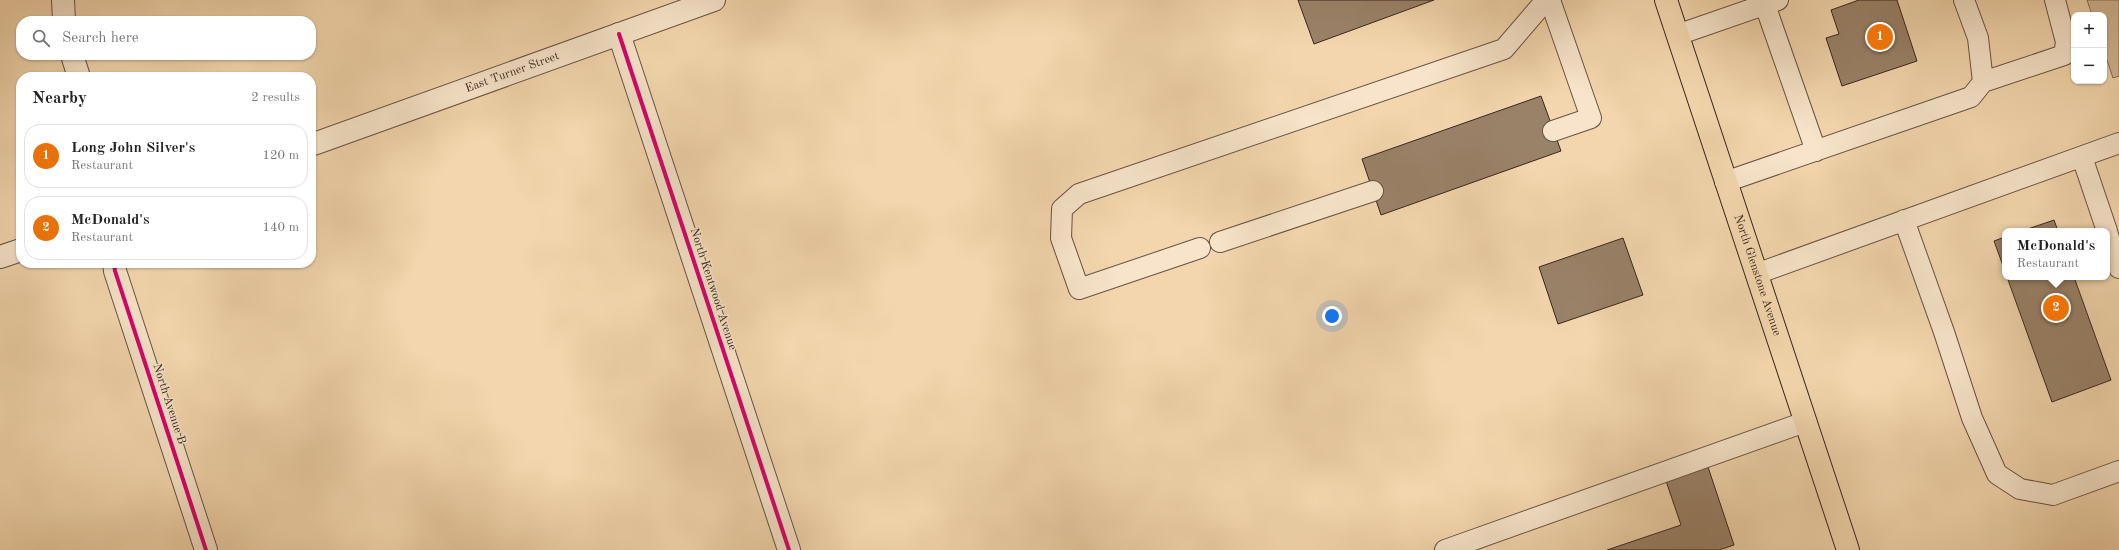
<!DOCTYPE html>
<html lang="en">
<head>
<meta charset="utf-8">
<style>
	:root { --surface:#fff; --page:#f2f2f2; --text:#222; --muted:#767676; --line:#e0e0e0; --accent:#0f766e }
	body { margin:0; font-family:"Old Standard TT",serif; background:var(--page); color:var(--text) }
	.controls { position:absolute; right:12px; top:12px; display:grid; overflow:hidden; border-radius:8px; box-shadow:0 1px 3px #0004 }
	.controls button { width:36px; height:36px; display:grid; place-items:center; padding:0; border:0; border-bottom:1px solid var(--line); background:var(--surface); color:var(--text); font:20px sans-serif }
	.you { position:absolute; left:1332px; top:316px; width:14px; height:14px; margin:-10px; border:3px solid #fff; border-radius:50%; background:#1a73e8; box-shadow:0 0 0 6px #1a73e833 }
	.badge { display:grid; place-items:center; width:26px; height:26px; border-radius:50%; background:var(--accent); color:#fff; font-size:13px; font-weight:700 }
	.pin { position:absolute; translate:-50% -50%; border:2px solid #fff; box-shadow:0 1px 4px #0006 }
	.popup { position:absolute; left:2002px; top:228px; width:108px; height:52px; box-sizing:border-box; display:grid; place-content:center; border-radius:8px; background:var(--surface); filter:drop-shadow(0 1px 3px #0005); font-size:13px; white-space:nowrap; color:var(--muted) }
	.popup b { font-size:15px; color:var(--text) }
	.popup::after { content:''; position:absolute; left:50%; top:100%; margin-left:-8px; border:8px solid transparent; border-top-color:var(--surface) }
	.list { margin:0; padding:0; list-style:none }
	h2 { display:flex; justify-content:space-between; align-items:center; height:52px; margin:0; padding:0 16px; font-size:17px }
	h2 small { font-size:13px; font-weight:400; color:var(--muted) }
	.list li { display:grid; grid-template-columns:26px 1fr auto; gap:12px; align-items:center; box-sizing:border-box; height:64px; margin:0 8px 8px; padding:0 8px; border:1px solid var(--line); border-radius:16px }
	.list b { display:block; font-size:15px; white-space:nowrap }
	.list p { margin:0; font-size:13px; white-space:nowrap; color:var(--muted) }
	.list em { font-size:13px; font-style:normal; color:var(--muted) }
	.icon { flex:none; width:22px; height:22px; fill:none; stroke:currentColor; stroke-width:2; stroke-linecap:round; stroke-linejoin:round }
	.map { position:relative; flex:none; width:2119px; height:550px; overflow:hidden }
	.search { position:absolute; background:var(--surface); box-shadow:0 1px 3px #0004; left:16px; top:16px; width:300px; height:44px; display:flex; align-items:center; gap:10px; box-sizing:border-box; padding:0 14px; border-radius:16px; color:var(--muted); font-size:15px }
	.panel { position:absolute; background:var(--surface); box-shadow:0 1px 3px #0004; left:16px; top:72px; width:300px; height:196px; border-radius:16px }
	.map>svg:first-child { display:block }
	.green { fill:#d3b895; stroke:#86705a }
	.building { fill:#9a8269; stroke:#392720 }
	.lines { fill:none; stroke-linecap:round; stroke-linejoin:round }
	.service-casing { stroke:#685343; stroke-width:22 }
	.minor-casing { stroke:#685343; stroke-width:24 }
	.primary-casing { stroke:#392720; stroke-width:24 }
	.service { stroke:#f7e4ca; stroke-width:20 }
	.minor { stroke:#f7e4ca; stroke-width:22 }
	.primary { stroke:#f3d6ad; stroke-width:22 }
	.cycleway-casing { stroke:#f7e4ca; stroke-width:6 }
	.cycleway { stroke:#d6006c; stroke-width:4 }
	.labels { text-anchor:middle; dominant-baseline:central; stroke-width:3; stroke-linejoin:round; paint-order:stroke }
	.street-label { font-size:12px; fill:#392720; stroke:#f7e4ca }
</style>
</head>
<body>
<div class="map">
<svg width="2119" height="550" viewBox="0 0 2119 550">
	<rect width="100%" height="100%" fill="#f3d6ad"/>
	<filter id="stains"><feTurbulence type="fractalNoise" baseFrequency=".005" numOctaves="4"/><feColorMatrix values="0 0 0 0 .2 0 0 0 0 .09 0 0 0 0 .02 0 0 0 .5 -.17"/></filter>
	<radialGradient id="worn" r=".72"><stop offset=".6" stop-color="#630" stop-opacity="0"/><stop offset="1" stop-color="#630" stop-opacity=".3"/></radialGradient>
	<!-- green -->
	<path class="green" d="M 2087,0 L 2119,0 L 2119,76 L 2113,78 L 2104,51 L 2104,15 L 2092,15 Z"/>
	<!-- building -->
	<path class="building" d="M 1298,0 L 1434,0 L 1314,44 Z
		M 1859,0 L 1897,0 L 1917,61 L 1842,86 L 1826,38 L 1839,34 L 1831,10 Z
		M 1541,96 L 1561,151 L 1381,215 L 1362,159 Z
		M 2054,220 L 2058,231 L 2022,231 Z
		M 2005,237 L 2005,271 L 1994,241 Z
		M 1623,238 L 1643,295 L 1558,324 L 1539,267 Z
		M 2007,277 L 2074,277 L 2111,380 L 2052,402 Z
		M 1708,467 L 1734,545 L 1719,550 L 1607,550 L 1681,525 L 1666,481 Z"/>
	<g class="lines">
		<!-- service casing -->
		<g class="service-casing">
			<path id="service" d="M 1550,0 L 1591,118 L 1553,131
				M 1765,5 L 1816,151
				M 1677,35 L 1778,0
				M 1983,82 L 2064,55 L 2066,42 L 2055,0
				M 2082,157 L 2107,231
				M 1725,182 L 1971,97 L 1983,82 L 1978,38 L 1964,0
				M 1904,220 L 1944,332 L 1972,418 L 1997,474 L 2020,489 L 2053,495 L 2119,471
				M 2107,232 L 2119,268
				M 1220,242 L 1373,191
				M 1200,248 L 1079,289 L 1061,238 L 1062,209 L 1079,194 L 1504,49 L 1546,0
				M 1756,274 L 2119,143
				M 1445,550 L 1805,422"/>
		</g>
		<!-- minor casing -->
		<g class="minor-casing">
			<g id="minor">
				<path d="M 63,0 L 64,21"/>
				<path d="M 619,34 L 789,550"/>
				<path d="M 72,55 L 79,77"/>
				<path id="s1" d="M 311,145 L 714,0"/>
				<path d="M 0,257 L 21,250"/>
				<path d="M 114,263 L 115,271 L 206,550"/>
			</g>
		</g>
		<!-- primary casing -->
		<g class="primary-casing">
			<g id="primary">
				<path id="s2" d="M 1666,0 L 1848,550"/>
			</g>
		</g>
		<!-- service -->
		<use href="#service" class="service"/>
		<!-- minor -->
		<use href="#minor" class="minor"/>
		<!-- primary -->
		<use href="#primary" class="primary"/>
		<!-- cycleway casing -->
		<g class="cycleway-casing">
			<path id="cycleway" d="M 619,34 L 789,550
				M 114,263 L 115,271 L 206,550"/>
		</g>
		<!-- cycleway -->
		<use href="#cycleway" class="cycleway"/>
	</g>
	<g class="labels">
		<!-- street labels -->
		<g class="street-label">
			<text stroke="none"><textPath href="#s1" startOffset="214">East Turner Street</textPath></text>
			<text stroke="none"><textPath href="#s2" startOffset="290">North Glenstone Avenue</textPath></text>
			<text transform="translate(713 289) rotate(72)">North Kentwood Avenue</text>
			<text transform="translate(169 404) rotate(72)">North Avenue B</text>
		</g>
	</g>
	<rect width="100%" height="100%" filter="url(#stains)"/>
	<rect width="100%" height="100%" fill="url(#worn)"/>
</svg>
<div class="controls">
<button>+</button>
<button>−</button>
</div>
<div class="you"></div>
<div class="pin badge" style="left:1880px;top:37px;background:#e8710a">1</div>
<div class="pin badge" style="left:2056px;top:308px;background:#e8710a">2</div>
<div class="popup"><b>McDonald's</b>Restaurant</div>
<div class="search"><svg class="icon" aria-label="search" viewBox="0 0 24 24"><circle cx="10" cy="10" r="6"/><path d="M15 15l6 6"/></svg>Search here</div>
<section class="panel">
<h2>Nearby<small>2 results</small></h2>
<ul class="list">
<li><span class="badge" style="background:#e8710a">1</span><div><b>Long John Silver's</b><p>Restaurant</p></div><em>120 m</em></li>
<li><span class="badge" style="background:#e8710a">2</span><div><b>McDonald's</b><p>Restaurant</p></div><em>140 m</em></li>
</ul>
</section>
</div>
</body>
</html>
